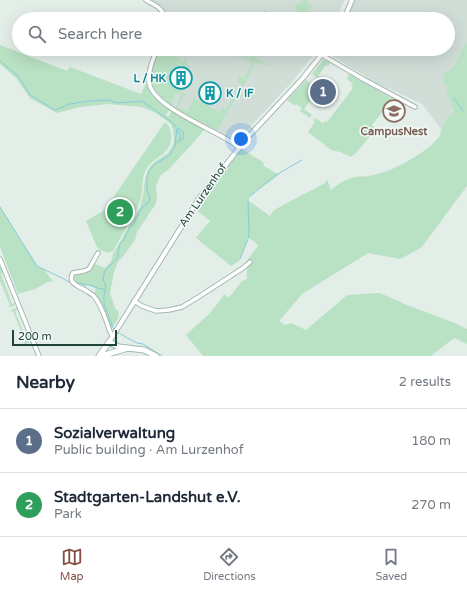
<!DOCTYPE html>
<html lang="en">
<head>
<meta charset="utf-8">
<style>
	:root { --surface:#fff; --page:#f6f6f7; --text:#1f2937; --muted:#747a83; --line:#e0e1e3; --accent:#844e42 }
	body { margin:0; font-family:"Varela Round",sans-serif; background:var(--page); color:var(--text) }
	.scale { position:absolute; left:12px; bottom:10px; width:105px; box-sizing:border-box; padding-left:4px; border:2px solid #204239; border-top:0; font-size:11px; line-height:14px; white-space:nowrap; color:#204239; -webkit-text-stroke:3px #f4faf7; paint-order:stroke }
	.you { position:absolute; left:241px; top:139px; width:14px; height:14px; margin:-10px; border:3px solid #fff; border-radius:50%; background:#1a73e8; box-shadow:0 0 0 6px #1a73e833 }
	.badge { display:grid; place-items:center; width:26px; height:26px; border-radius:50%; background:var(--accent); color:#fff; font-size:13px; font-weight:700 }
	.pin { position:absolute; translate:-50% -50%; border:2px solid #fff; box-shadow:0 1px 4px #0006 }
	.list { margin:0; padding:0; list-style:none }
	h2 { display:flex; justify-content:space-between; align-items:center; height:52px; margin:0; padding:0 16px; font-size:17px }
	h2 small { font-size:13px; font-weight:400; color:var(--muted) }
	.list li { display:grid; grid-template-columns:26px 1fr auto; gap:12px; align-items:center; box-sizing:border-box; height:64px; padding:0 16px; border-top:1px solid var(--line) }
	.list b { display:block; font-size:15px; white-space:nowrap }
	.list p { margin:0; font-size:13px; white-space:nowrap; color:var(--muted) }
	.list em { font-size:13px; font-style:normal; color:var(--muted) }
	.icon { flex:none; width:22px; height:22px; fill:none; stroke:currentColor; stroke-width:2; stroke-linecap:round; stroke-linejoin:round }
	.map { position:relative; flex:none; width:467px; height:356px; overflow:hidden }
	.search { position:absolute; background:var(--surface); box-shadow:0 4px 16px #0002; left:12px; right:12px; top:12px; height:44px; display:flex; align-items:center; gap:10px; box-sizing:border-box; padding:0 14px; border-radius:22px; color:var(--muted); font-size:15px }
	.sheet { height:180px; background:var(--surface) }
	nav { display:flex; justify-content:space-around; align-items:center; box-sizing:border-box; height:56px; border-top:1px solid var(--line); background:var(--surface); font-size:11px; color:var(--muted) }
	nav a { display:grid; justify-items:center; gap:2px }
	nav .on { color:var(--accent) }
	.map>svg:first-child { display:block }
	.built { fill:#d1ded8 }
	.green { fill:#b9e1c4 }
	.lines { fill:none; stroke-linecap:round; stroke-linejoin:round }
	.stream { stroke:#85ccd9; stroke-width:1 }
	.minor-casing { stroke:#a5b7b1; stroke-width:5.5 }
	.tertiary-casing { stroke:#a5b7b1; stroke-width:6 }
	.secondary-casing { stroke:#a0bbb1; stroke-width:7 }
	.minor { stroke:#fff; stroke-width:3.5 }
	.tertiary { stroke:#fff; stroke-width:4 }
	.secondary { stroke:#fff; stroke-width:5 }
	.labels { text-anchor:middle; dominant-baseline:central; stroke-width:3; stroke-linejoin:round; paint-order:stroke }
	.culture-label { font-size:11px; font-weight:bold; fill:#0d838f; stroke:#f4faf7; text-anchor:end }
	.education-label { font-size:11px; font-weight:bold; fill:#785e54; stroke:#f4faf7 }
	.street-label { font-size:11px; fill:#204239; stroke:#f4faf7 }
</style>
</head>
<body>
<div class="map">
<svg width="467" height="356" viewBox="0 0 467 356">
	<rect width="100%" height="100%" fill="#e3eee9"/>
	<!-- built -->
	<path class="built" d="M 151,0 L 345,0 L 335,19 L 167,19 L 168,15 L 162,7 Z
		M 355,0 L 467,0 L 467,52 L 453,109 L 455,113 L 445,122 L 441,129 L 422,104 L 375,82 L 327,53 L 329,49 L 448,49 L 448,19 L 347,19 Z
		M 159,49 L 318,49 L 291,83 L 237,141 L 236,141 L 195,120 L 171,105 L 157,93 L 153,86 L 151,77 Z
		M 392,101 L 396,103 L 395,106 L 406,112 L 402,116 L 403,117 L 396,123 L 384,109 Z"/>
	<!-- green -->
	<path class="green" d="M 304,0 L 306,0 L 312,7 L 302,15 L 294,7 Z
		M 467,42 L 467,186 L 421,248 L 400,259 L 368,253 L 302,294 L 279,321 L 285,325 L 291,323 L 306,330 L 347,295 L 380,293 L 407,305 L 455,323 L 467,329 L 467,344 L 454,338 L 431,356 L 203,356 L 186,335 L 210,313 L 225,294 L 228,298 L 232,294 L 241,282 L 247,279 L 247,266 L 245,263 L 258,246 L 256,243 L 248,237 L 245,247 L 239,261 L 231,266 L 196,238 L 210,221 L 195,209 L 208,191 L 242,149 L 263,162 L 264,166 L 279,175 L 251,195 L 249,197 L 249,201 L 270,216 L 274,210 L 325,183 L 327,179 L 331,190 C 338,184 346,179 355,177 C 361,176 367,177 373,175 C 392,172 428,152 439,137 C 441,134 440,131 442,128 C 443,123 447,119 449,115 L 452,115 L 454,111 L 447,94 L 448,87 L 444,83 L 443,74 L 452,69 Z
		M 0,45 L 67,71 L 70,67 L 141,94 L 145,85 L 146,84 L 154,97 L 159,101 L 169,108 L 169,111 L 166,115 L 168,117 L 172,111 L 173,111 L 191,122 L 205,129 L 193,143 L 170,168 L 160,176 L 156,186 L 157,199 L 155,205 L 137,232 L 135,240 L 125,254 L 118,262 L 114,272 L 110,293 L 115,308 L 119,312 L 118,319 L 111,329 L 110,333 L 94,294 L 96,288 L 87,285 L 85,290 L 73,284 L 72,275 L 89,269 L 93,263 L 105,268 L 111,262 L 113,254 L 140,207 L 143,196 L 145,179 L 149,168 L 152,164 L 168,153 L 173,145 L 174,139 L 173,129 L 171,124 L 166,120 L 154,112 L 142,107 L 108,104 L 80,107 L 57,113 L 30,98 L 16,78 L 0,64 Z
		M 159,49 L 160,49 L 176,58 L 178,55 L 181,57 L 179,61 L 182,62 L 183,62 L 184,61 L 183,60 L 186,55 L 184,53 L 185,52 L 187,53 L 187,55 L 185,58 L 188,60 L 186,63 L 190,67 L 188,70 L 178,63 L 177,65 L 178,64 L 191,74 L 190,75 L 176,67 L 170,77 L 176,81 L 175,83 L 173,83 L 180,91 L 179,94 L 176,93 L 172,102 L 174,104 L 172,105 L 171,105 C 144,84 150,79 159,49 Z
		M 234,49 L 236,50 L 237,49 L 237,50 L 250,58 L 251,55 L 269,65 L 268,67 L 262,63 L 261,64 L 257,62 L 256,64 L 233,51 Z
		M 234,53 L 254,64 L 252,68 L 253,68 L 243,86 L 236,81 L 240,76 L 244,78 L 252,64 L 234,54 Z
		M 323,60 L 325,60 L 330,63 L 328,66 L 326,65 L 318,76 L 321,78 L 320,80 L 312,74 Z
		M 349,74 L 393,99 L 372,125 L 376,129 L 357,152 L 351,157 L 340,152 L 331,150 L 321,142 L 308,132 L 315,122 L 313,120 L 315,118 L 323,123 L 325,121 L 327,122 L 353,88 L 351,86 L 353,84 L 347,79 Z
		M 306,80 L 319,89 L 304,109 L 312,115 L 310,118 L 300,111 L 302,108 L 296,104 L 295,106 L 287,100 Z
		M 230,91 L 234,94 L 235,92 L 238,94 L 227,114 L 224,114 L 220,111 L 222,107 L 226,109 L 232,99 L 228,96 Z
		M 182,92 L 186,93 L 178,107 L 187,111 L 194,98 L 225,115 L 225,117 L 217,131 L 195,120 L 176,108 Z
		M 165,122 C 169,125 171,130 171,136 C 172,157 152,155 145,172 C 142,178 143,184 142,191 C 142,197 139,203 137,209 L 113,251 L 109,253 L 100,250 L 97,247 L 86,221 L 103,211 L 106,208 Z
		M 0,207 L 37,266 L 44,270 L 53,281 L 48,282 L 35,289 L 18,294 L 0,247 Z
		M 0,266 L 3,273 L 1,274 L 12,304 L 15,303 L 14,306 L 10,307 L 8,306 L 10,305 L 0,281 Z
		M 15,308 L 17,309 L 18,310 L 15,311 L 27,341 L 30,340 L 29,343 L 25,344 L 23,343 L 25,342 L 13,311 L 11,312 L 11,310 Z"/>
	<g class="lines">
		<!-- stream -->
		<path class="stream" d="M 260,19 L 265,11
			M 263,49 L 265,50
			M 0,61 L 18,76 L 30,95 L 55,110 L 70,104 L 89,101 L 109,100 L 117,103 L 142,101 L 169,120 L 177,128 L 175,146 L 170,155 L 155,164 L 149,171 L 147,176 L 147,190 L 150,198 L 149,202 L 140,210 L 134,224 L 130,227 L 129,230 L 126,234 L 125,238 L 120,244 L 118,252 L 118,257 L 105,271 L 104,274 L 103,279 L 106,287 L 104,295 L 104,304 L 113,328 L 115,330
			M 454,98 L 463,111
			M 178,129 L 183,131 L 184,137 L 183,139 L 179,141
			M 176,143 L 179,141 L 180,138 L 180,133 L 176,131
			M 249,197 L 276,175 L 302,160
			M 0,207 L 37,266 L 64,279 L 69,282 L 71,281
			M 240,259 L 248,239 L 249,233 L 248,201
			M 75,282 L 93,286 L 97,288 L 104,289
			M 117,332 L 124,336 L 137,343 L 143,344 L 162,356"/>
		<!-- minor casing -->
		<g class="minor-casing">
			<path id="minor" d="M 146,0 C 154,5 164,8 165,19
				M 157,49 C 153,59 148,71 149,82 C 152,108 219,131 239,147
				M 322,55 L 363,79 L 415,107
				M 98,253 L 89,269 L 84,271 L 73,273 C 67,283 78,286 85,290 C 88,291 90,294 93,295 C 100,303 104,314 107,323 C 109,328 109,332 113,336
				M 0,259 L 39,356
				M 134,301 L 142,306 L 156,311 L 169,310 L 182,307 L 200,296 L 243,268 L 250,262"/>
		</g>
		<!-- tertiary casing -->
		<g class="tertiary-casing">
			<path id="tertiary" d="M 344,19 L 352,0
				M 109,342 L 200,197 L 248,137 L 303,78 L 326,49"/>
		</g>
		<!-- secondary casing -->
		<g class="secondary-casing">
			<path id="secondary" d="M 99,356 L 109,342 L 119,347 L 144,350 L 156,356
				M 101,356 L 125,349"/>
		</g>
		<!-- minor -->
		<use href="#minor" class="minor"/>
		<!-- tertiary -->
		<use href="#tertiary" class="tertiary"/>
		<!-- secondary -->
		<use href="#secondary" class="secondary"/>
	</g>
	<!-- icons -->
	<defs>
		<g id="building-ring" transform="scale(1.15)"><circle r="9.5" fill="#f4faf7" stroke="#0f9aa8" stroke-width="1.5"/><path d="M-4-6H4V6H1V3H-1V6H-4ZM-2.5-4.3h1.7v1.8h-1.7ZM.8-4.3h1.7v1.8H.8ZM-2.5-1h1.7V.8h-1.7ZM.8-1h1.7V.8H.8Z" fill="#0f9aa8"/></g>
		<g id="school-ring" transform="scale(1.15)"><circle r="9.5" fill="#f4faf7" stroke="#8d6e63" stroke-width="1.5"/><path d="M0-5L7-2L0 1L-7-2ZM-4 1L0 2.5L4 1V4Q0 6-4 4Z" fill="#8d6e63"/></g>
	</defs>
	<g fill-rule="evenodd">
		<use href="#building-ring" x="181" y="78"/>
		<use href="#building-ring" x="210" y="93"/>
		<use href="#school-ring" x="394" y="111"/>
	</g>
	<g class="labels">
		<!-- culture labels -->
		<g class="culture-label">
			<text x="166" y="78">L / HK</text>
			<text x="226" y="93" text-anchor="start">K / IF</text>
		</g>
		<!-- education labels -->
		<g class="education-label">
			<text x="394" y="131">CampusNest</text>
		</g>
		<!-- street labels -->
		<g class="street-label">
			<text transform="translate(203 195) rotate(-55)">Am Lurzenhof</text>
		</g>
	</g>
</svg>
<div class="scale">200 m</div>
<div class="you"></div>
<div class="pin badge" style="left:323px;top:92px;background:#5c6f8a">1</div>
<div class="pin badge" style="left:120px;top:212px;background:#2e9e5b">2</div>
<div class="search"><svg class="icon" aria-label="search" viewBox="0 0 24 24"><circle cx="10" cy="10" r="6"/><path d="M15 15l6 6"/></svg>Search here</div>
</div>
<section class="sheet">
<h2>Nearby<small>2 results</small></h2>
<ul class="list">
<li><span class="badge" style="background:#5c6f8a">1</span><div><b>Sozialverwaltung</b><p>Public building · Am Lurzenhof</p></div><em>180 m</em></li>
<li><span class="badge" style="background:#2e9e5b">2</span><div><b>Stadtgarten-Landshut e.V.</b><p>Park</p></div><em>270 m</em></li>
</ul>
</section>
<nav>
<a class="on"><svg class="icon" aria-label="map" viewBox="0 0 24 24"><path d="M3 6l6-2 6 2 6-2v14l-6 2-6-2-6 2zM9 4v14M15 6v14"/></svg>Map</a>
<a><svg class="icon" aria-label="directions" viewBox="0 0 24 24"><path d="M12 3l9 9-9 9-9-9zM9 14v-3h6M13 9l2 2-2 2"/></svg>Directions</a>
<a><svg class="icon" aria-label="saved" viewBox="0 0 24 24"><path d="M7 4h10v16l-5-4-5 4z"/></svg>Saved</a>
</nav>
</body>
</html>
